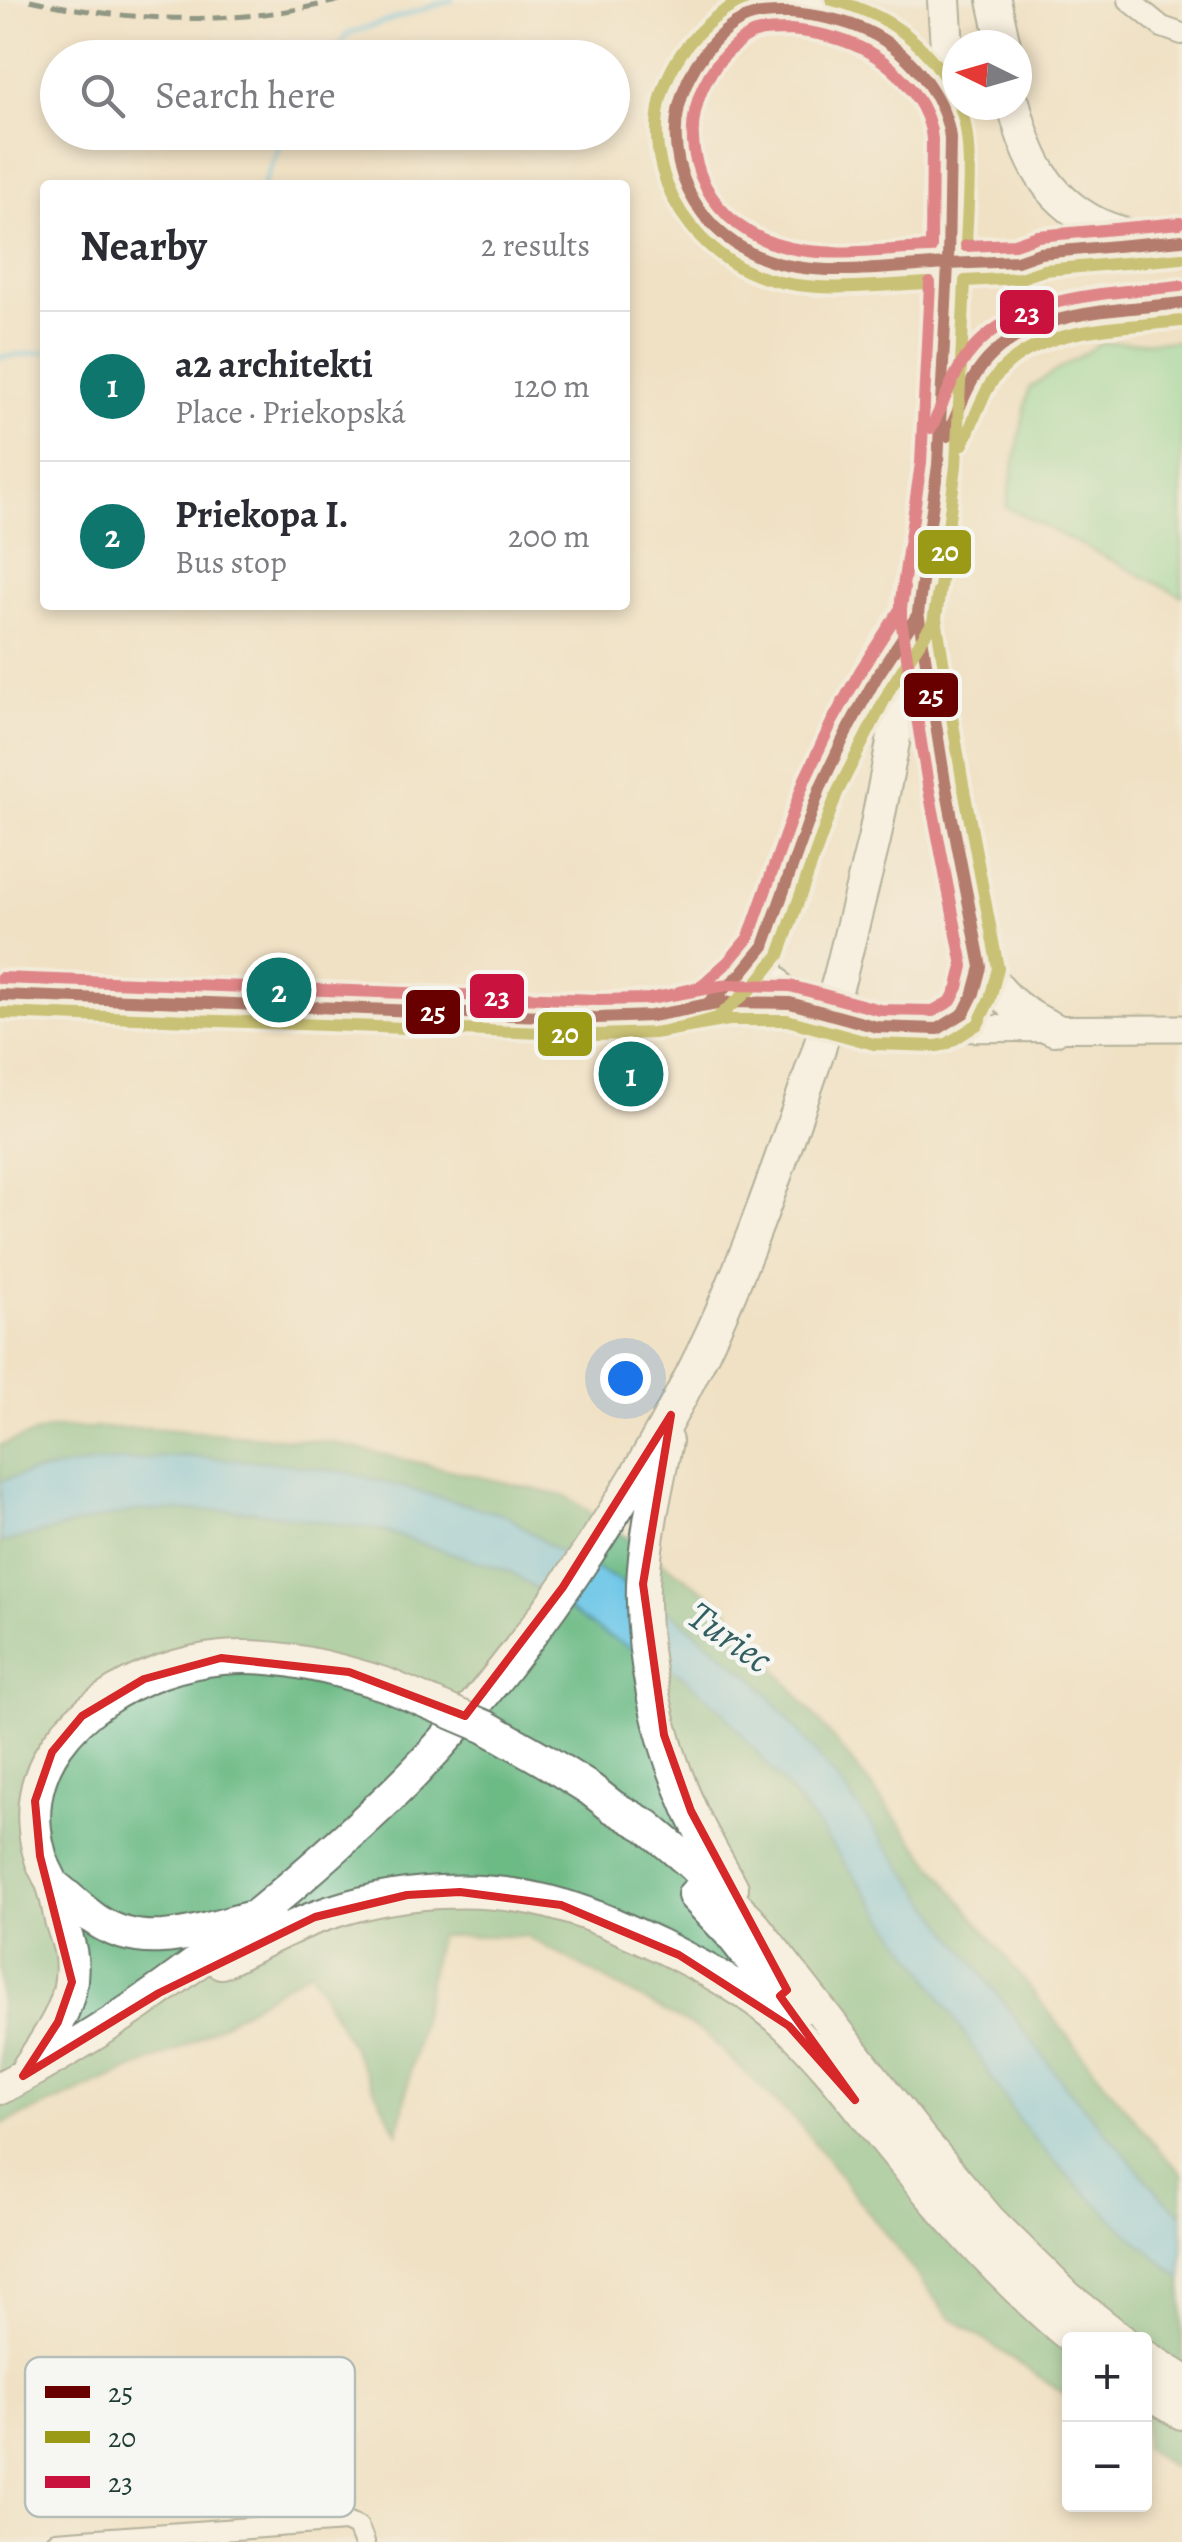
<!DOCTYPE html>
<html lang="en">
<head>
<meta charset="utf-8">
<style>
	:root { --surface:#fff; --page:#f7f7f7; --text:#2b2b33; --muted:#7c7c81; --line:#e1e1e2; --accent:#0f766e }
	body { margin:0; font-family:Alegreya,serif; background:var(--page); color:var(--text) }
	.controls { position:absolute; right:30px; bottom:30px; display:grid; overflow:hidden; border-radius:10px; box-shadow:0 5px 15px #0003 }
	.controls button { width:90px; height:90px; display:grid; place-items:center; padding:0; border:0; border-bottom:2px solid var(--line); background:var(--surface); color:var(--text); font:50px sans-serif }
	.compass { position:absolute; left:942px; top:30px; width:90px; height:90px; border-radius:50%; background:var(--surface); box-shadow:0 5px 15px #0003; rotate:275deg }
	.you { position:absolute; left:625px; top:1378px; width:35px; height:35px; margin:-25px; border:8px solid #fff; border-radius:50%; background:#1a73e8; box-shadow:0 0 0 15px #1a73e833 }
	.badge { display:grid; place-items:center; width:65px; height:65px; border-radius:50%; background:var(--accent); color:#fff; font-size:32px; font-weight:700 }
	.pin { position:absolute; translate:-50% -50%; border:5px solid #fff; box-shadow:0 2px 10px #0006 }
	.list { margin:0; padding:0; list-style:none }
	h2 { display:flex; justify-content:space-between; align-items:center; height:130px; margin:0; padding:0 40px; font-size:42px }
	h2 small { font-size:32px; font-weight:400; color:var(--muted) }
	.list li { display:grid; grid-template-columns:65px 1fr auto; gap:30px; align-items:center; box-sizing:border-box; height:150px; padding:0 40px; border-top:2px solid var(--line) }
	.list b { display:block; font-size:38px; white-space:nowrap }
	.list p { margin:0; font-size:32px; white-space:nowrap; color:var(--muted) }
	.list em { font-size:32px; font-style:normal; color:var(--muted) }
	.icon { flex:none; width:55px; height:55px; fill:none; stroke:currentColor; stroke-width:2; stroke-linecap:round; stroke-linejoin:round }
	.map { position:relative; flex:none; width:1182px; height:2542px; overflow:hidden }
	.search { position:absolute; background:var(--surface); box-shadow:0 5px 15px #0003; left:40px; top:40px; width:590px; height:110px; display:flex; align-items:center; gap:25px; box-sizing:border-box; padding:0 35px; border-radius:55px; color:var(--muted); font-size:38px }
	.panel { position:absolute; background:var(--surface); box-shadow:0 5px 15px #0003; left:40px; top:180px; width:590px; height:430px; border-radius:10px }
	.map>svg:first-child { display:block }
	.green { fill:#85da9d; stroke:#528c68; stroke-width:2.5 }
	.forest { fill:#6cba84; stroke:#467c5c; stroke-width:2.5 }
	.water { fill:#69c5e7; stroke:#44818e; stroke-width:2.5 }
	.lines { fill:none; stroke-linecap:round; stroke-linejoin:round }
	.stream { stroke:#69c5e7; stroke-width:5 }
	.minor-casing { stroke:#687667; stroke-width:24 }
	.tertiary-casing { stroke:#687667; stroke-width:29 }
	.primary-casing { stroke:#687667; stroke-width:36 }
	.minor { stroke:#fff; stroke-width:20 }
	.tertiary { stroke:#fff; stroke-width:25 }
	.primary { stroke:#fff; stroke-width:32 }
	.rail { stroke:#1f3d34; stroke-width:5; stroke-dasharray:15 8; stroke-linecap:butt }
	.primary-bridge-casing { stroke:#687667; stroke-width:36; stroke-linecap:butt }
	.primary-bridge { stroke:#fff; stroke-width:32 }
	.bus-1-casing { stroke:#f6f6f2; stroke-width:20 }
	.bus-2-casing { stroke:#f6f6f2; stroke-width:20 }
	.bus-3-casing { stroke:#f6f6f2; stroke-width:20 }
	.bus-1 { stroke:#690000; stroke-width:12 }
	.bus-2 { stroke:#9a9a17; stroke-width:12 }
	.bus-3 { stroke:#c9133e; stroke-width:12 }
	.marked { fill:none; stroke:#d62828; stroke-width:8; stroke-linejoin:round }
	.labels { text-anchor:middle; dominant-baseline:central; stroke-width:9; stroke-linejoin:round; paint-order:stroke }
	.water-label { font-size:40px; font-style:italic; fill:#325f61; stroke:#f6f6f2 }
	.key { fill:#f6f6f2; stroke:#b6beb9; stroke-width:2.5 }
	.key-label { font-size:28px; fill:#1f3d34 }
	.line-badge { stroke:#f6f6f2; stroke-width:4 }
	.badge-label { font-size:28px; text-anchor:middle; font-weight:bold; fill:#fff }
</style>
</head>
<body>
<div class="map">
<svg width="1182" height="2542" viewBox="0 0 1182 2542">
	<rect width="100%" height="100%" fill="#f6f6f2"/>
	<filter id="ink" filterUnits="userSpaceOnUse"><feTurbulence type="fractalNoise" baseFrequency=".01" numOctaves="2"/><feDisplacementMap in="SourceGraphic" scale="20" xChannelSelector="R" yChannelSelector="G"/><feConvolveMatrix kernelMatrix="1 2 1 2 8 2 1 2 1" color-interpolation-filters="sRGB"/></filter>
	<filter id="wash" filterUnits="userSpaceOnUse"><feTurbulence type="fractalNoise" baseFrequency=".0048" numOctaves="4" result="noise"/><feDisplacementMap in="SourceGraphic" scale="40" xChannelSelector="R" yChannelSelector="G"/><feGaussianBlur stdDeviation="2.25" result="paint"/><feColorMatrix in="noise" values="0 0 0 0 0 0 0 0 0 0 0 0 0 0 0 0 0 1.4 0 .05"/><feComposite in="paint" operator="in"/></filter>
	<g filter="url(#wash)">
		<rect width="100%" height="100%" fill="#f0e1c5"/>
		<!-- green -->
		<path class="green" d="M 1182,341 L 1182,596 L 1006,507 L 1029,388 L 1101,343 Z"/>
		<!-- forest -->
		<path class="forest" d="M 53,1428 L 151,1428 L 329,1442 L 568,1497 L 723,1604 L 852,1762 L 1089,2063 L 1162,2153 L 1182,2173 L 1182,2469 L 1169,2465 L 1145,2448 L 1144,2340 L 1070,2340 L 1069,2397 L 949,2316 L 802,2127 L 704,2033 L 526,1936 L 438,1936 L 398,2133 L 310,1970 L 182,2048 L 0,2125 L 0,1445 Z"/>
		<!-- water -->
		<path class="water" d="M 180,1456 L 271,1462 L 351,1473 L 508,1516 L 549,1546 L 612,1577 L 678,1618 L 757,1681 L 844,1788 L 1064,2084 L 1163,2198 L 1182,2214 L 1182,2279 C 1124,2231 1067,2179 1019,2121 L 924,1970 L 813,1820 L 720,1708 L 680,1674 L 606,1635 L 511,1572 L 380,1530 L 245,1510 L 133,1511 L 0,1543 L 0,1481 C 58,1463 120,1461 180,1456 Z"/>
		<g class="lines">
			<!-- stream -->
			<path class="stream" d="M 331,58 L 347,34 L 452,0
				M 263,185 L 286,132
				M 0,357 L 45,352"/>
		</g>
	</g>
	<g filter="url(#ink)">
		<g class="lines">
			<!-- minor casing -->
			<g class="minor-casing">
				<path id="minor" d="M 1129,0 L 1162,27 L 1182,34
					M 56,2542 L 345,2521 L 358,2527 L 364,2542"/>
			</g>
			<!-- tertiary casing -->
			<g class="tertiary-casing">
				<path id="tertiary" d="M 0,995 L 597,1018 L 651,1016 L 728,1002 L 790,1003 L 877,1027 L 905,1029 L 1182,1028"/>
			</g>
			<!-- primary casing -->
			<g class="primary-casing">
				<path id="primary" d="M 774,0 C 748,17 720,30 701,54 C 642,128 686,239 774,262 C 814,272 855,269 895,267 C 936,265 977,263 1017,261 L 1040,253 L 1182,240
					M 944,0 L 949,80 L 949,219
					M 994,0 L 1004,45
					M 750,16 C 763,14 776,11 789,12 C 837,12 897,32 925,75 C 935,90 941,108 949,124
					M 1014,105 C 1027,157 1045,197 1095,223 C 1108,230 1124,234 1139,239
					M 944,443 C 951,429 958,415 965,401 C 969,392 972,382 977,373 C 1015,310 1117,312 1182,303
					M 922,638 L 935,730 L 981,967 C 972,1003 970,1009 938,1029
					M 764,946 L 768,974 L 790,1003
					M 981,967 C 1004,999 1017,1012 1054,1029
					M 840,976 L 874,840 L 918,614 L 937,485 L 947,313
					M 707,1004 L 741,974 L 764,946 L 821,786 L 848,729 L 876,678 L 910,626
					M 666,1441 C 656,1489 645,1536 643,1585 C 641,1660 659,1739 689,1807 C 701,1835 718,1862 732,1888
					M 544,1760 L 590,1789 L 613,1807 L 647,1826 L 693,1865 L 749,1919 L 920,2138 L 990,2221 L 1067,2297 L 1121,2340
					M 53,1885 C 68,1896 81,1910 96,1920 C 144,1953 198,1931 249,1918
					M 694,1895 L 731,1934 L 794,2014
					M 221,1962 C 253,1947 284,1929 317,1917 C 393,1889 485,1882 563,1906 C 597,1916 629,1931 661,1946 C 705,1968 753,1993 789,2027 C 829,2065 862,2111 897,2154 C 951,2221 1008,2285 1075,2340
					M 28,2068 C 52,2032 76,2002 71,1957 C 70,1944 64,1932 61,1920 C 58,1908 57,1895 52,1883 C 48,1873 42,1865 40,1855 C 35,1839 33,1818 35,1802 C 45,1717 144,1665 222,1658 C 277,1653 335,1668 387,1685
					M 0,2088 C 108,2032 205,1962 297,1881 C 336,1847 376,1812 413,1774 C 526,1656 632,1499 703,1352 C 750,1254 784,1151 819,1049
					M 1144,2356 L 1182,2380
					M 1144,2390 L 1182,2413"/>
			</g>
			<!-- minor -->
			<use href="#minor" class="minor"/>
			<!-- tertiary -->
			<use href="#tertiary" class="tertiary"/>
			<!-- primary -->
			<use href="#primary" class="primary"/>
			<!-- rail -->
			<path class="rail" d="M 30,0 C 132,23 238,26 340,0"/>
			<!-- primary-bridge casing -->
			<g class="primary-bridge-casing">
				<path id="primary-bridge" d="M 947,313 L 949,219
					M 819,1049 L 840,976
					M 387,1685 L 486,1727 L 544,1760"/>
			</g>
			<!-- primary-bridge -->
			<use href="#primary-bridge" class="primary-bridge"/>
			<!-- bus-1 casing -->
			<g class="bus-1-casing">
				<path id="bus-1" d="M 791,13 C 846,17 893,34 926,81 C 938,98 948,117 950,138 L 948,264 C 888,267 805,281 751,253 C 673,213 652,121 705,52 C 717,37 733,21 753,16 C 765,12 779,13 791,13 Z
					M 948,264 L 1017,261 L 1040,253 L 1182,240
					M 947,436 C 957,416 964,392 977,373 C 1019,309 1114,311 1182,303
					M 0,995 L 597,1018 L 651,1016 L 728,1002 L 790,1003 L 877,1027 L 938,1029 L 964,1013 L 974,993 L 981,967 L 945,782 L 918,612 L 938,465 L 948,264
					M 683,1009 L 707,1004 L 741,974 L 764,946 L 821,786 L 848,729 L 876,678 L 918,614 L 921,590"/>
			</g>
			<!-- bus-2 casing -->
			<g class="bus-2-casing">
				<path id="bus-2" d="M 745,0 C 720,10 702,27 686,47 C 628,123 662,225 741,268 C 797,298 869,285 930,283
					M 832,0 C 889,14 932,46 957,100
					M 959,105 C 975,140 967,207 966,246
					M 963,444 C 973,423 980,399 993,380 C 1034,325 1121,328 1182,321
					M 0,1013 L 596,1035 L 654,1033 L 729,1020 L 787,1020 L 874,1044 L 937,1046 L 947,1044 L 978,1024 L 990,999 L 998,968 L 962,779 L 936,618 L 956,466 L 965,281 L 1020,278 L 1044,270 L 1182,258
					M 687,1026 L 717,1018 L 754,986 L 779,955 L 837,793 L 891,687 L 933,622 L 938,592"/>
			</g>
			<!-- bus-3 casing -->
			<g class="bus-3-casing">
				<path id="bus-3" d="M 791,30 C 842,35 885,51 915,95 C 924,108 931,123 932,139 L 931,248 C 877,249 813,262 762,239 C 693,208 671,124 717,64 C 727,52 738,41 752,34 C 764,29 778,31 791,30 Z
					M 966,246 L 1014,244 L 1038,236 L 1180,223
					M 931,428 C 942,408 949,384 961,365 C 1006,293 1106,294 1180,286
					M 1,978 L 597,1000 L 649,999 L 727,985 L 790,986 L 880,1010 L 933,1011 L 951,1001 L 958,987 L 963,966 L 928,785 L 901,620 L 901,600 L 921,463 L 930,283
					M 679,992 L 699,988 L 728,962 L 749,937 L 805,779 L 832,722 L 861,670 L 901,608 L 904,588"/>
			</g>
			<!-- bus-1 -->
			<use href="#bus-1" class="bus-1"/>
			<!-- bus-2 -->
			<use href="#bus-2" class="bus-2"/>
			<!-- bus-3 -->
			<use href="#bus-3" class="bus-3"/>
		</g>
	</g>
	<!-- marked area -->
	<path d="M0 0H1182V2542H0ZM 671,1415 L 643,1584 L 664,1735 L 691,1811 L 787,1990 L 780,1996 L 855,2100 L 789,2026 L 679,1955 L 561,1905 L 460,1892 L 407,1895 L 315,1917 L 159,1993 L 23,2076 L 58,2022 L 72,1982 L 40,1856 L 35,1801 L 52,1752 L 82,1716 L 144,1679 L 221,1658 L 349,1672 L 465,1716 L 563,1587 Z" fill="#f0e1c5" fill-opacity=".55" fill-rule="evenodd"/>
	<path class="marked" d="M 671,1415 L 643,1584 L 664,1735 L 691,1811 L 787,1990 L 780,1996 L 855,2100 L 789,2026 L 679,1955 L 561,1905 L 460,1892 L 407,1895 L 315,1917 L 159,1993 L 23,2076 L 58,2022 L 72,1982 L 40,1856 L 35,1801 L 52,1752 L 82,1716 L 144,1679 L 221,1658 L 349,1672 L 465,1716 L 563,1587 Z"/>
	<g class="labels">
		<!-- water labels -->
		<g class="water-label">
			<text transform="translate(730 1637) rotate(35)">Turiec</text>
		</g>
	</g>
	<!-- legend -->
	<rect x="25" y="2357" width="330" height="160" rx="15" class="key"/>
	<rect x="45" y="2386" width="45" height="12" fill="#690000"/>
	<rect x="45" y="2431" width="45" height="12" fill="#9a9a17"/>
	<rect x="45" y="2476" width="45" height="12" fill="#c9133e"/>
	<g class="key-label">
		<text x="108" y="2402">25</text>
		<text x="108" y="2447">20</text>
		<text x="108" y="2492">23</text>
	</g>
	<g class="line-badge">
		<rect x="998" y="288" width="58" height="48" rx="10" fill="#c9133e"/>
		<rect x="916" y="528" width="57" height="48" rx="10" fill="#9a9a17"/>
		<rect x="902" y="671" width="58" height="48" rx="10" fill="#690000"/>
		<rect x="468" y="972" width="58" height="48" rx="10" fill="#c9133e"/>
		<rect x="404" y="988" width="58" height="48" rx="10" fill="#690000"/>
		<rect x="536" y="1010" width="58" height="48" rx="10" fill="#9a9a17"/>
	</g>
	<g class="badge-label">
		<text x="1027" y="322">23</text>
		<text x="945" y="561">20</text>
		<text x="931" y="704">25</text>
		<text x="497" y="1006">23</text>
		<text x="433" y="1021">25</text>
		<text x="565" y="1043">20</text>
	</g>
</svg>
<div class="controls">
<button>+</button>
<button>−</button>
</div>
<svg class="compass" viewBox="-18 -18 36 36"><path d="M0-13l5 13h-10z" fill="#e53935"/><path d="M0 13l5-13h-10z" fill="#7c7c81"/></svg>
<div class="you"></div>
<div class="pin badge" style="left:631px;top:1074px">1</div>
<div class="pin badge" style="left:279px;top:990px">2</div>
<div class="search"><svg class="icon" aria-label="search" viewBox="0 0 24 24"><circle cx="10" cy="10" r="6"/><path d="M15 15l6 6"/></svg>Search here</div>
<section class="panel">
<h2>Nearby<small>2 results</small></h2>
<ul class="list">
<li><span class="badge">1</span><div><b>a2 architekti</b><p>Place · Priekopská</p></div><em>120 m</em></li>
<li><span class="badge">2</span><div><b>Priekopa I.</b><p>Bus stop</p></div><em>200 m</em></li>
</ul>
</section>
</div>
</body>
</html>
